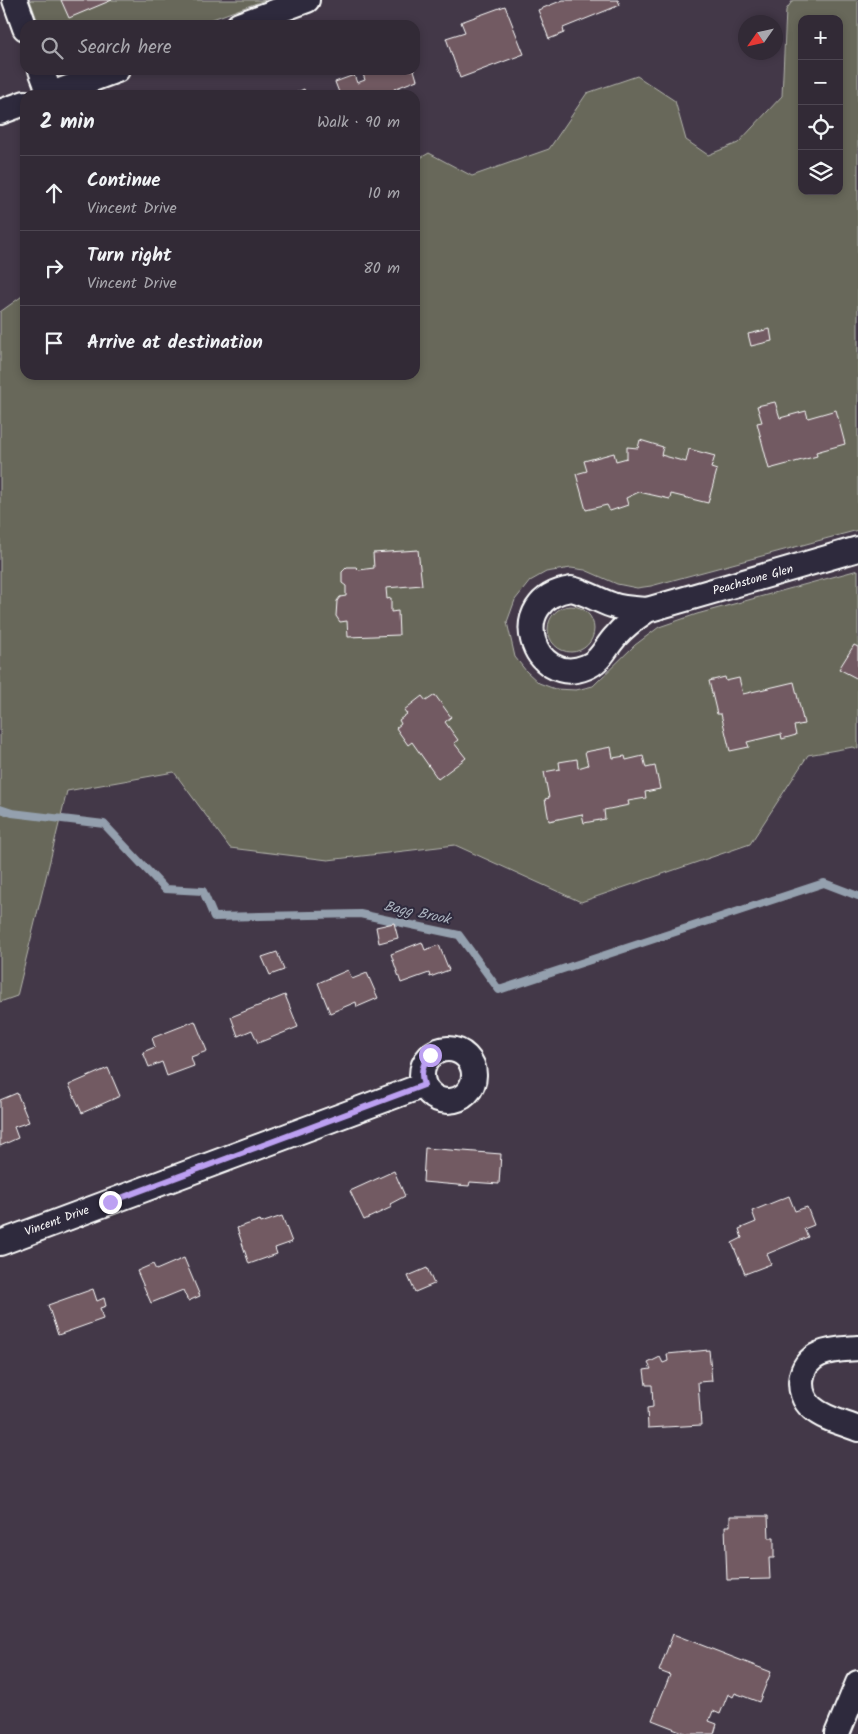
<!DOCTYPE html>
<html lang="en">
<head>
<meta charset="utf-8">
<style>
	:root { --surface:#322a36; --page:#3a323e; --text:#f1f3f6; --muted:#a8a7ad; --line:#4d4651 }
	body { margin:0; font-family:Kalam,sans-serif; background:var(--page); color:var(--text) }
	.controls { position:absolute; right:15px; top:15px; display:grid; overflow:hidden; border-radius:10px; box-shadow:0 2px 8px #0003 }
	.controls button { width:45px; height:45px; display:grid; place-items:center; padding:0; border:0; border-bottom:1px solid var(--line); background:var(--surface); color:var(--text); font:25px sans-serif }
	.compass { position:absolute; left:738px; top:15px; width:45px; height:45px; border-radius:50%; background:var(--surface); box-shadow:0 2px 8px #0003; rotate:236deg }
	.stop { position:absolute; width:15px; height:15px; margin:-11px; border:4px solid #bca0f2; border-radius:50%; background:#fff }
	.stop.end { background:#bca0f2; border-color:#fff; box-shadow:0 1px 5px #0008 }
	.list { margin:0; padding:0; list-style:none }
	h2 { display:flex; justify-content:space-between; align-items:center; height:65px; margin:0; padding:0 20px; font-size:21px }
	h2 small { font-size:16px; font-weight:400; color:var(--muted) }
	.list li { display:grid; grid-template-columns:32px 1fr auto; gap:15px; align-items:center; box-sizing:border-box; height:75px; padding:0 20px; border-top:1px solid var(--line) }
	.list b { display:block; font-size:19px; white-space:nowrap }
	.list p { margin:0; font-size:16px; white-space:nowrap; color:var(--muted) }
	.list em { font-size:16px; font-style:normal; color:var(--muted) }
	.icon { flex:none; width:28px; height:28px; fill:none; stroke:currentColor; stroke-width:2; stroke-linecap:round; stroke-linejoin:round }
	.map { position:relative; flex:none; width:858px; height:1734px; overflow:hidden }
	.search { position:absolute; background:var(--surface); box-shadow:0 2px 8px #0003; left:20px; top:20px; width:400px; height:55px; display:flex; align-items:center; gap:12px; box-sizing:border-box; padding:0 18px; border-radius:15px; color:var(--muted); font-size:19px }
	.panel { position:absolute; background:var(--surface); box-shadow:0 2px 8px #0003; left:20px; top:90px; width:400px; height:290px; border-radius:15px }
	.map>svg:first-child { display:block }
	.green { fill:#67685a; stroke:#b3b4ac; fill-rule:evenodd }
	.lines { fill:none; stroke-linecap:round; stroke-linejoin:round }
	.stream { stroke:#94a0ae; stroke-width:8 }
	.building { fill:#725a62; stroke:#fff }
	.street-casing { stroke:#fff; stroke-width:28 }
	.street { stroke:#2f2a3d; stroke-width:24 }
	.route { stroke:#bca0f2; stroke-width:6 }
	.labels { text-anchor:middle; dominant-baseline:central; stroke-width:4; stroke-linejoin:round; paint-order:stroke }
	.street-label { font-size:12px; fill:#fff; stroke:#2f2a3d }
	.water-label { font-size:14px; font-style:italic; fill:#afb7c2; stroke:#2f2a3d }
</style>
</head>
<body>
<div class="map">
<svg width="858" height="1734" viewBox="0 0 858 1734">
	<rect width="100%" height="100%" fill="#433848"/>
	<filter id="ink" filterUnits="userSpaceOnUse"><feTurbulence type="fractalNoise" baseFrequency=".02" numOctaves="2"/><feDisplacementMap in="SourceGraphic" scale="10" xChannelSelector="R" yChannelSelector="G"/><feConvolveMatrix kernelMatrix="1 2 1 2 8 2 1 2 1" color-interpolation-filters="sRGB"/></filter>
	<g filter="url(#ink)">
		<!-- green -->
		<path class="green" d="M 30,0 L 265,0 L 196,25 L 39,25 Z
			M 793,0 L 858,0 L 858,530 L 651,586 L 637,588 L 617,584 L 585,570 L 571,568 L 546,572 L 530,581 L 515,600 L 507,622 L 515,657 L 526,671 L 539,683 L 555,689 L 576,690 L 593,686 L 635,645 L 659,627 L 697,614 L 858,570 L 858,749 L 853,747 L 808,755 L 750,844 L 581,902 L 455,845 L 328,860 L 230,848 L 174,772 L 67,791 L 17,996 L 0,1002 L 0,312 L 25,294 L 25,375 L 415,375 L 415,161 L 429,153 L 472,176 L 549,149 L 587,93 L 637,76 L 675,101 L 686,140 L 708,155 L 738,143 L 782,96 L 786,10 ZM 802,19 L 839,19 L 839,191 L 802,191 Z
			M548 629a23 23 0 1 1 46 0a23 23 0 1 1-46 0Z"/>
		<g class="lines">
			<!-- stream -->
			<path class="stream" d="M 0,809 L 12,813 L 104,824 L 165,889 L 203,891 L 214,917 L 360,914 L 459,935 L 499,990 L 824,883 L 858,896"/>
		</g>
		<!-- building -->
		<path class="building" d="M 61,0 L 112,0 L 69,18 Z
			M 563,0 L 618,0 L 620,5 L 563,28 L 564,33 L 549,39 L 538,10 Z
			M 505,6 L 524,54 L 460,78 L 446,38 L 465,32 L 461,22 Z
			M 366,70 L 414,70 L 417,80 L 394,89 L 396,95 L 372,95 L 371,93 L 365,95 L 340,95 L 335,82 L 354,75 L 357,83 L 365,80 L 363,74 L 367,72 Z
			M 304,89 L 306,95 L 291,95 Z
			M 770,329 L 772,341 L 751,346 L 748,334 Z
			M 775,402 L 780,418 L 806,411 L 808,418 L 836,410 L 845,444 L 816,452 L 817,456 L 769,469 L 757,423 L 762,422 L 757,406 Z
			M 640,440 L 663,447 L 661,455 L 686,462 L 689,449 L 715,456 L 711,468 L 717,470 L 708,503 L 671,494 L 670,499 L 639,492 L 626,498 L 628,505 L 610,511 L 607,505 L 586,510 L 576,474 L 587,471 L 584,461 L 614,453 L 616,461 L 627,458 L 627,447 L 638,448 Z
			M 418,550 L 422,585 L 386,588 L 387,599 L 391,598 L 391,612 L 398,611 L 399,635 L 348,637 L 347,621 L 340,622 L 336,616 L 337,601 L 340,597 L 346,596 L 346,586 L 342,583 L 342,572 L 347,567 L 356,567 L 359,570 L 374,568 L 373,553 Z
			M 854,645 L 858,647 L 858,679 L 839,669 Z
			M 725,677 L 726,681 L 739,678 L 743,694 L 794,682 L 804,724 L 794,726 L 796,735 L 782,739 L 781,734 L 747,742 L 749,747 L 730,751 L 721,714 L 717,714 L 709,681 Z
			M 435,695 L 451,717 L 445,722 L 458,740 L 454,743 L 466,758 L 438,779 L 412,742 L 408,745 L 396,728 L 401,724 L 399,720 L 407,714 L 404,710 L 422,696 L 426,701 Z
			M 611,747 L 613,758 L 625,756 L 626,760 L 643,756 L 646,768 L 655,766 L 660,789 L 645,792 L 646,798 L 628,801 L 629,805 L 604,810 L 605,819 L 584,823 L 582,814 L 549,821 L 545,799 L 549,798 L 544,772 L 560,769 L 559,762 L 577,759 L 578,768 L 588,765 L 585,752 Z
			M 394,923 L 398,938 L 379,943 L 376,927 Z
			M 422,942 L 425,950 L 439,945 L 449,970 L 430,977 L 429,973 L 401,983 L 391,954 Z
			M 277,952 L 284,970 L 270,975 L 262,957 Z
			M 348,970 L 352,979 L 367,973 L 378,998 L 357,1007 L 356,1002 L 330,1013 L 318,983 Z
			M 285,995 L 298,1027 L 258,1043 L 252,1030 L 238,1036 L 231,1017 Z
			M 195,1021 L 207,1051 L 191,1057 L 194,1066 L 167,1076 L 162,1062 L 149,1067 L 143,1052 L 155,1047 L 152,1038 Z
			M 108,1068 L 120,1096 L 82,1113 L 69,1085 Z
			M 17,1093 L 29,1122 L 14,1127 L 18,1138 L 0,1146 L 0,1100 Z
			M 425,1148 L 501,1154 L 499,1184 L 470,1182 L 469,1186 L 423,1182 Z
			M 394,1171 L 405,1196 L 390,1204 L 392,1207 L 364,1220 L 350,1191 Z
			M 789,1196 L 795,1211 L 807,1207 L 814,1225 L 804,1229 L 808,1237 L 767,1254 L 771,1264 L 745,1274 L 732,1243 L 742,1238 L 739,1229 L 756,1222 L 752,1211 Z
			M 282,1216 L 292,1242 L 275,1248 L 277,1254 L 249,1264 L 237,1228 L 260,1220 L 261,1223 Z
			M 184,1258 L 200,1296 L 188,1301 L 183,1290 L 151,1303 L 137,1271 L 153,1264 L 156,1270 Z
			M 427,1268 L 434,1284 L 415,1292 L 408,1276 Z
			M 93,1289 L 97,1301 L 104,1298 L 106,1306 L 100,1308 L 103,1319 L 58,1335 L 48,1305 Z
			M 709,1350 L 712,1381 L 698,1382 L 701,1425 L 648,1428 L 647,1408 L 653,1407 L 652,1385 L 646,1385 L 644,1370 L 651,1369 L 648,1363 L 660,1357 L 663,1363 L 668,1361 L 667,1354 Z
			M 730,1516 L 768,1516 L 769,1538 L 774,1538 L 774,1558 L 769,1558 L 770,1579 L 727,1580 L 725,1526 L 730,1526 Z
			M 673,1634 L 771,1672 L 759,1702 L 735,1693 L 733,1697 L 728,1694 L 720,1714 L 713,1711 L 709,1721 L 717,1724 L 714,1734 L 688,1734 L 652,1720 L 670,1675 L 659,1671 Z"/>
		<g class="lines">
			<!-- street casing -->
			<g class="street-casing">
				<path id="street" d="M 15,0 L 25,28
					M 239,25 L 307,0
					M 41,70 L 50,94
					M 49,95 L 117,70
					M 0,112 L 25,103
					M 571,589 C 586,592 597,600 612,605 C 623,609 635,609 647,610 C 635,618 624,626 615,637 C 605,648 601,661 586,667 C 533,689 503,599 571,589 Z
					M 647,610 L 858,549
					M422 1075a26 26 0 1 1 52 0a26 26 0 1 1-52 0Z
					M 0,1243 L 424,1085
					M 858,1348 C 846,1349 831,1349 820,1354 C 798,1363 795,1393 812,1408 C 824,1419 844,1423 858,1429
					M 837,1734 L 858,1683"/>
			</g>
			<!-- street -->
			<use href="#street" class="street"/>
		</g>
	</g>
	<g class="lines" filter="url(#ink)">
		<!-- route -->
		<path class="route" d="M 110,1202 L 424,1085 C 420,1074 422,1064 430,1055"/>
	</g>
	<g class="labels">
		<!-- street labels -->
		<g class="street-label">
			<text transform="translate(753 580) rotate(-16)">Peachstone Glen</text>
			<text transform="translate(57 1221) rotate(-20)">Vincent Drive</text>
		</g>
		<!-- water labels -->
		<g class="water-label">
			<text transform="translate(417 913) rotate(12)">Bagg Brook</text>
		</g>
	</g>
</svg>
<div class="controls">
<button>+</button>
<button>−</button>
<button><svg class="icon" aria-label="locate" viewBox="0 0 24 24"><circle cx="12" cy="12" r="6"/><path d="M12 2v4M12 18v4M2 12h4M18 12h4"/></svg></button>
<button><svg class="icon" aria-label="layers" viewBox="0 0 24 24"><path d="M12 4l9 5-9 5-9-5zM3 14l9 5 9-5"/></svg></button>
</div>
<svg class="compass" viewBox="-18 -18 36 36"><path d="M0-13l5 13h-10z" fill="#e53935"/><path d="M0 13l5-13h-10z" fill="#a8a7ad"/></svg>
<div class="stop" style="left:430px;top:1055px"></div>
<div class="stop end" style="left:110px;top:1202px"></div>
<div class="search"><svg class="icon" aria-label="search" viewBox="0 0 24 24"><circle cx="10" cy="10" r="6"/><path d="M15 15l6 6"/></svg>Search here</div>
<section class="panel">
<h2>2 min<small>Walk · 90 m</small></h2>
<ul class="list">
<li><svg class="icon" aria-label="ahead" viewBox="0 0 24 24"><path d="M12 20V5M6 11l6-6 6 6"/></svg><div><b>Continue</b><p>Vincent Drive</p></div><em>10 m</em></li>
<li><svg class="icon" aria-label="right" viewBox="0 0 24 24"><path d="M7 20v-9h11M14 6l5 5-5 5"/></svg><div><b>Turn right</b><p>Vincent Drive</p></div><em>80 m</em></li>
<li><svg class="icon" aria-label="arrive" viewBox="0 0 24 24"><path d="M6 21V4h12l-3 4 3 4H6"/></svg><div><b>Arrive at destination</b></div></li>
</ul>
</section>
</div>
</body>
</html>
